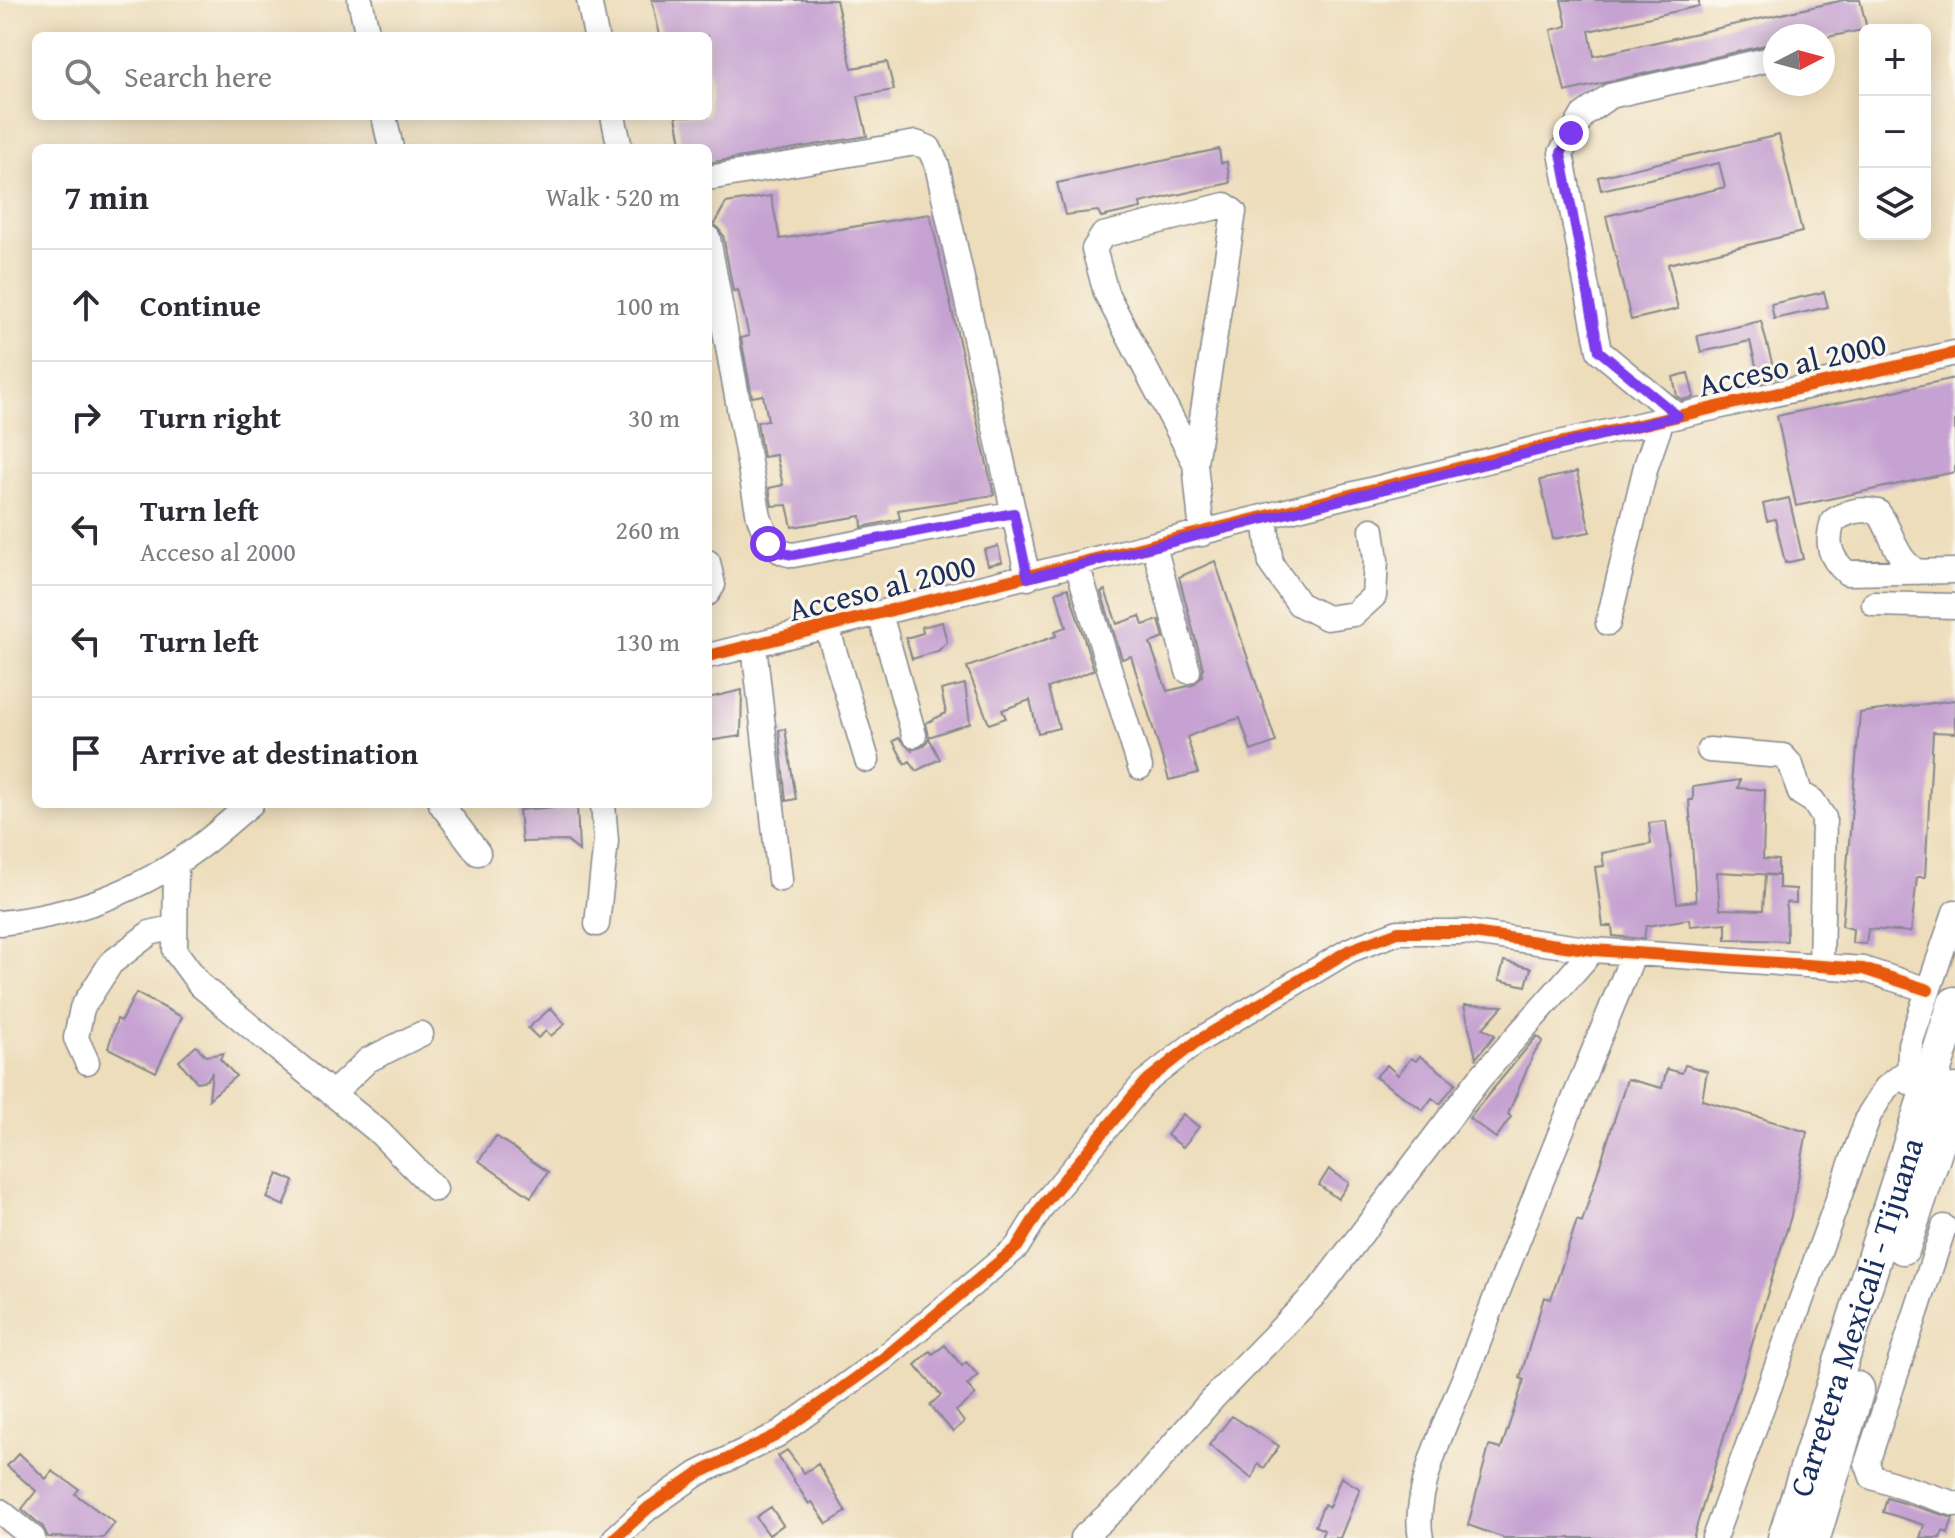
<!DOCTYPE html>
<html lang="en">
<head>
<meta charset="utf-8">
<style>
  body { margin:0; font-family:"Gentium Book Plus",serif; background:#f7f7f7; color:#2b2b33 }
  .controls { position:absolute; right:24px; top:24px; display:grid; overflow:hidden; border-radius:12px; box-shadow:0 4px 20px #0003 }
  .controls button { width:72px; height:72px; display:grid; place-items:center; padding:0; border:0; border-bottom:2px solid #e1e1e2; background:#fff; color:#2b2b33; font:40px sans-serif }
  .compass { position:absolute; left:1763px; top:24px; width:72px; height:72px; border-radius:50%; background:#fff; box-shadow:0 4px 20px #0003; rotate:84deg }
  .stop { position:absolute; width:24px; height:24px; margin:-18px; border:6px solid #7c3aed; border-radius:50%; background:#fff }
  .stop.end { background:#7c3aed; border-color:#fff; box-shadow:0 2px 8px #0008 }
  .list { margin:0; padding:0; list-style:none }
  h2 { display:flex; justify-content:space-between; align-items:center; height:104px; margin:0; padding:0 32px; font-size:34px }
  h2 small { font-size:26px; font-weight:400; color:#7c7c81 }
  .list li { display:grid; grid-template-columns:52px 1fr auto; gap:24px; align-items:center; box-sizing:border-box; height:112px; padding:0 32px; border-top:2px solid #e1e1e2 }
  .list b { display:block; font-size:30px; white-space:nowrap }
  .list p { margin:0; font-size:26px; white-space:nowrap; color:#7c7c81 }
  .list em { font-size:26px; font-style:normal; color:#7c7c81 }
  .icon { flex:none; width:44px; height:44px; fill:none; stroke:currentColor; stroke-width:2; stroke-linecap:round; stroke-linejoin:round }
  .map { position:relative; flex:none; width:1955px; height:1538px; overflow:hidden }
  .search { position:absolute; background:#fff; box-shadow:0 4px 20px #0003; left:32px; top:32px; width:680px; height:88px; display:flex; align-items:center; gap:20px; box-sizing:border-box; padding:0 28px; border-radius:12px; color:#7c7c81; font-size:30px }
  .panel { position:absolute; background:#fff; box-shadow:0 4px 20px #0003; left:32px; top:144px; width:680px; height:664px; border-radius:12px }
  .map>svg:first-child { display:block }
  .building { fill:#c6a2d2 }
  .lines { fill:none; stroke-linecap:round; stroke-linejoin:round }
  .minor-casing { stroke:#84868c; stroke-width:27 }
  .highway-casing { stroke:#84868c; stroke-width:37 }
  .minor { stroke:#fff; stroke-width:24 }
  .highway { stroke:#fff; stroke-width:34 }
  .cycleway-casing { stroke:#fbf7ec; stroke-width:17 }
  .cycleway { stroke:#e8590c; stroke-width:12 }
  .route { stroke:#7c3aed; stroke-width:10 }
  .labels { text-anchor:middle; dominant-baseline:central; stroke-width:6; stroke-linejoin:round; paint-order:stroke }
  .street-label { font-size:32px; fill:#1b2f5e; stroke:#fbf7ec }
</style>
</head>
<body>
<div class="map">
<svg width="1955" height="1538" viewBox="0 0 1955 1538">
  <rect width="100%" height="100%" fill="#fbf7ec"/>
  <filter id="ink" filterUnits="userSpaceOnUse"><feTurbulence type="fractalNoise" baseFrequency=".0125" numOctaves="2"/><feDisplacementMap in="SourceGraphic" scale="16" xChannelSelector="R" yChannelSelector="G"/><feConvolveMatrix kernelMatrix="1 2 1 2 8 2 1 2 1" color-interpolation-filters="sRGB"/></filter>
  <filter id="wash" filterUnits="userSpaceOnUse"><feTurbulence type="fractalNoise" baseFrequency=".006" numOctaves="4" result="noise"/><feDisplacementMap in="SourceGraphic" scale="32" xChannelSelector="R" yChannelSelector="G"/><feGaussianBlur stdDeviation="1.8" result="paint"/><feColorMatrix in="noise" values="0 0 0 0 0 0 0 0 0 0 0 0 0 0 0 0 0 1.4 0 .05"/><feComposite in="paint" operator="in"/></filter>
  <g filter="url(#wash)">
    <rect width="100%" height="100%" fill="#edddbb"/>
    <g id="blocks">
      <path class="building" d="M652,0H836L852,68L887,62L894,90L858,96L867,136L708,163V148H682L676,116H708V36H660Z
        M1561,0H1699V6L1589,31L1594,56L1844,0H1860L1867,29L1823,38L1775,36V43L1565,92L1551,30L1567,26Z
        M1779,135L1802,232L1668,264L1678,309L1631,320L1606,216L1725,187L1719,163L1601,190L1598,177Z
        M1219,149L1221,163L1227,162L1230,183L1140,203L1141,208L1101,217L1098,211L1065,215L1057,183Z
        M771,196L780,239L930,214L994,495L898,510L900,519L862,527L861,516L792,527L787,505L772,506L769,488L783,485L776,455L763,457L757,422L768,420L763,395L752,397L741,338L749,336L738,290L733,291L723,235L714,224L726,203Z
        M1824,292L1828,307L1774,319L1771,304Z
        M1761,321L1776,378L1760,382L1750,341L1701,352L1697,336Z
        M1688,373L1694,397L1682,400L1677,396L1673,377Z
        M1955,378V472L1796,506L1777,416Z
        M1577,472L1590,532L1553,539L1540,480Z
        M1789,498L1803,559L1785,563L1775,519L1767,521L1763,504Z
        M998,546L1002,562L988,565L984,550Z
        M1215,561L1276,742L1251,751L1240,718L1213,726L1187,737L1198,773L1169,780L1131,656L1122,659L1101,592L1105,590L1117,624L1140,616L1143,625L1159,620L1164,638L1150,643L1167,691L1193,685L1202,676L1203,668L1179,577Z
        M1068,588L1094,670L1048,688L1059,728L1038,733L1030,700L1002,710L1006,718L989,724L967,667L1056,636L1055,631L1066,627L1056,592Z
        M942,622L947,642L938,651L912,659L906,638L923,633L922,627Z
        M965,684L970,723L929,737L926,723L946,713L941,690Z
        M742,690L741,736L708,741V698Z
        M1955,700V733L1933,732L1925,877H1917L1911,932L1868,929L1866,944L1852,943L1853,929L1842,926L1860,713Z
        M785,729L796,799L786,801L779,730Z
        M899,738L911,750L924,746L929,738L940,759L916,771L910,761L905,764L893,741Z
        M1740,780L1738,788L1765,790L1763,859L1778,860V875L1717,872L1720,909L1763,910L1765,875L1779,876V888L1796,889V903L1786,902L1787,941L1726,939V923L1690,926L1689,919L1646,926L1644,939L1613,936L1612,926H1603L1595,867L1604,866L1602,853L1651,844L1649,823L1666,821L1677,903L1696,901L1689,800H1693V787Z
        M577,805L579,851L567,841L522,842L519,810Z
        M1504,961L1531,968L1526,986L1499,980Z
        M136,993L182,1017L156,1072L108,1048L117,1019L121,1021Z
        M1464,1005L1503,1006L1483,1028L1495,1035L1476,1058Z
        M551,1008L565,1024L551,1036L546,1031L538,1038L528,1028Z
        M1537,1036L1543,1041L1533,1055L1508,1114L1511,1117L1496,1138L1469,1118Z
        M196,1046L206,1056L224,1053L220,1059L236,1076L209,1099L212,1072L207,1080L197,1082L179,1061Z
        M1420,1056L1456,1083L1440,1104L1432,1098L1423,1110L1375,1077L1387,1065L1398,1075L1411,1058L1416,1061Z
        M1685,1065L1707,1071L1702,1100L1807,1132L1791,1216L1693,1538H1504L1468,1525L1489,1446L1501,1449L1524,1380L1520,1378L1544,1297L1551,1299L1577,1220L1582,1222L1627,1079L1662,1088L1667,1069L1682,1073Z
        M1183,1114L1199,1127L1183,1147L1167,1135Z
        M496,1136L548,1172L531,1197L479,1161Z
        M1329,1169L1349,1183L1338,1199L1319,1185Z
        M278,1174L294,1181L284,1206L267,1198Z
        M945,1345L962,1366L966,1362L978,1375L967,1385L976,1395L956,1411L964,1422L953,1432L930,1405L941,1395L915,1365L930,1351L933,1354Z
        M1232,1416L1279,1446L1264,1468L1258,1464L1252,1479L1209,1445Z
        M787,1450L804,1473L818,1464L846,1512L827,1524L812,1502L809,1504L778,1456Z
        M19,1453L46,1479L52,1471L79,1489L75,1494L115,1523L103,1538L48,1537L43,1527L22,1509L36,1491L7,1466Z
        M1341,1477L1360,1489L1340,1538H1321L1324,1530L1315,1526L1324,1504L1329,1507Z
        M1887,1498L1953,1518L1948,1533L1943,1531L1940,1538H1920L1924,1525L1883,1512Z
        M771,1507L783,1525L769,1535L756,1517Z"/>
    </g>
  </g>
  <g filter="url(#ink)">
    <use href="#blocks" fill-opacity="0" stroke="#84868c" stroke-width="2"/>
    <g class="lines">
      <defs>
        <path id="minor" d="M360,0L368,36
          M589,0L596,36
          M384,116L391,148
          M613,116L620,148
          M708,178L916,143L929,148L937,165L1028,578
          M708,238L759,517C767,538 769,551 793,555L1014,513
          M1678,416L1599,351L1561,153L1583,115L1610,96L1775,58
          M1195,463L1106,293L1094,249L1103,235L1225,205L1234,212L1195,463L1202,534
          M1265,519L1271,564L1299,604L1327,618L1354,614L1374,596L1376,560L1372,530
          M1154,546L1188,671
          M708,562L713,585L708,593
          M1077,565L1140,767
          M1918,572C1893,558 1894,533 1878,512C1860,508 1848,511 1833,521C1826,544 1829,557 1847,573L1955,571
          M1874,604L1955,606
          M880,614L914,735
          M1608,623L1646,466L1662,420
          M827,627L867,760
          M754,645L780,879
          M708,656L1546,446L1955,353
          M1709,750L1783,756L1791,765L1800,793L1813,801L1824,818L1821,966
          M441,804L478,853
          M176,863L175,951L200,985L379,1132L435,1189
          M0,923C74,915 139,892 199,847C217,834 233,818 251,804
          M597,924L606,841L603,804
          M87,1062L76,1038L82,1008L111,963L150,933L174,927
          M1909,1082L1910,1044L1955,912
          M332,1094L368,1060L421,1034
          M1944,1227L1867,1463L1872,1477L1955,1504
          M0,1511L33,1538
          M615,1538L648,1508L697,1474L777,1435L885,1357L1017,1247L1043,1205L1144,1083L1196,1042L1350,950L1398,932H1466L1593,950L1863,969L1928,990
          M1082,1538L1127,1498L1215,1396L1318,1291L1479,1079L1593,950
          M1421,1538C1410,1488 1456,1402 1474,1354C1525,1219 1579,1086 1634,953
          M1714,1538L1869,1115L1886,1088L1910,1069"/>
        <g id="highway">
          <path d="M1903,1247L1955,1091"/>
          <path id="s1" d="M1785,1538L1955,1004"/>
          <path d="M1813,1538L1857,1389"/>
        </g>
      </defs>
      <use href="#minor" class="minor-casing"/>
      <use href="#highway" class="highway-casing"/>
      <use href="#minor" class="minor"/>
      <use href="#highway" class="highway"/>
      <defs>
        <path id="cycleway" d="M708,656L1546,446L1955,353
          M615,1538L648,1508L697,1474L777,1435L885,1357L1017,1247L1043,1205L1144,1083L1196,1042L1350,950L1398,932H1466L1593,950L1863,969L1928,990"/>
      </defs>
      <use href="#cycleway" class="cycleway-casing"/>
      <use href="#cycleway" class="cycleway"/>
    </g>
  </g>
  <g class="lines" filter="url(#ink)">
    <path class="route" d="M768,544L778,552L793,555L1014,513L1028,578L1678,416L1599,351L1561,153L1571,133"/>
  </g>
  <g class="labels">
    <g class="street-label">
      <text transform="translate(1792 364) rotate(-13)">Acceso al 2000</text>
      <text transform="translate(882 587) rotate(-14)">Acceso al 2000</text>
      <text stroke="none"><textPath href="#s1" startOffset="232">Carretera Mexicali - Tijuana</textPath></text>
    </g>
  </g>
</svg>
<div class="controls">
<button>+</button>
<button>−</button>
<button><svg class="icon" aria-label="layers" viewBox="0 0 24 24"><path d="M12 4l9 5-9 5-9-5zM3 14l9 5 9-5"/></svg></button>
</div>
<svg class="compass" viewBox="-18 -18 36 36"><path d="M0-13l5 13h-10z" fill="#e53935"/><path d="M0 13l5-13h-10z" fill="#7c7c81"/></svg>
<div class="stop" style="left:768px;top:544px"></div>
<div class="stop end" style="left:1571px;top:133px"></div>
<div class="search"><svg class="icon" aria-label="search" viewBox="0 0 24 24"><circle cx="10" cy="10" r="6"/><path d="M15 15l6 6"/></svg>Search here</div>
<section class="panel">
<h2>7 min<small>Walk · 520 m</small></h2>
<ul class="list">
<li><svg class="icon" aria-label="ahead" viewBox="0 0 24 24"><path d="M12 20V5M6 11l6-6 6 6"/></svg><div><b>Continue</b></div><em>100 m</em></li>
<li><svg class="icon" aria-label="right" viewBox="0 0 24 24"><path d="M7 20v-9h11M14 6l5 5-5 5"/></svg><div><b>Turn right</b></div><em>30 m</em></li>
<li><svg class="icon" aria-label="left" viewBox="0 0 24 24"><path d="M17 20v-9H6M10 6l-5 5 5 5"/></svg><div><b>Turn left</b><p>Acceso al 2000</p></div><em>260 m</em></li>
<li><svg class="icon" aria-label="left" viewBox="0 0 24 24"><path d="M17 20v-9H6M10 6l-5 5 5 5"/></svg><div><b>Turn left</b></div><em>130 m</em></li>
<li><svg class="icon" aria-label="arrive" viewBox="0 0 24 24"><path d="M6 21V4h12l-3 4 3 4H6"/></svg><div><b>Arrive at destination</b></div></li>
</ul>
</section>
</div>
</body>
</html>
